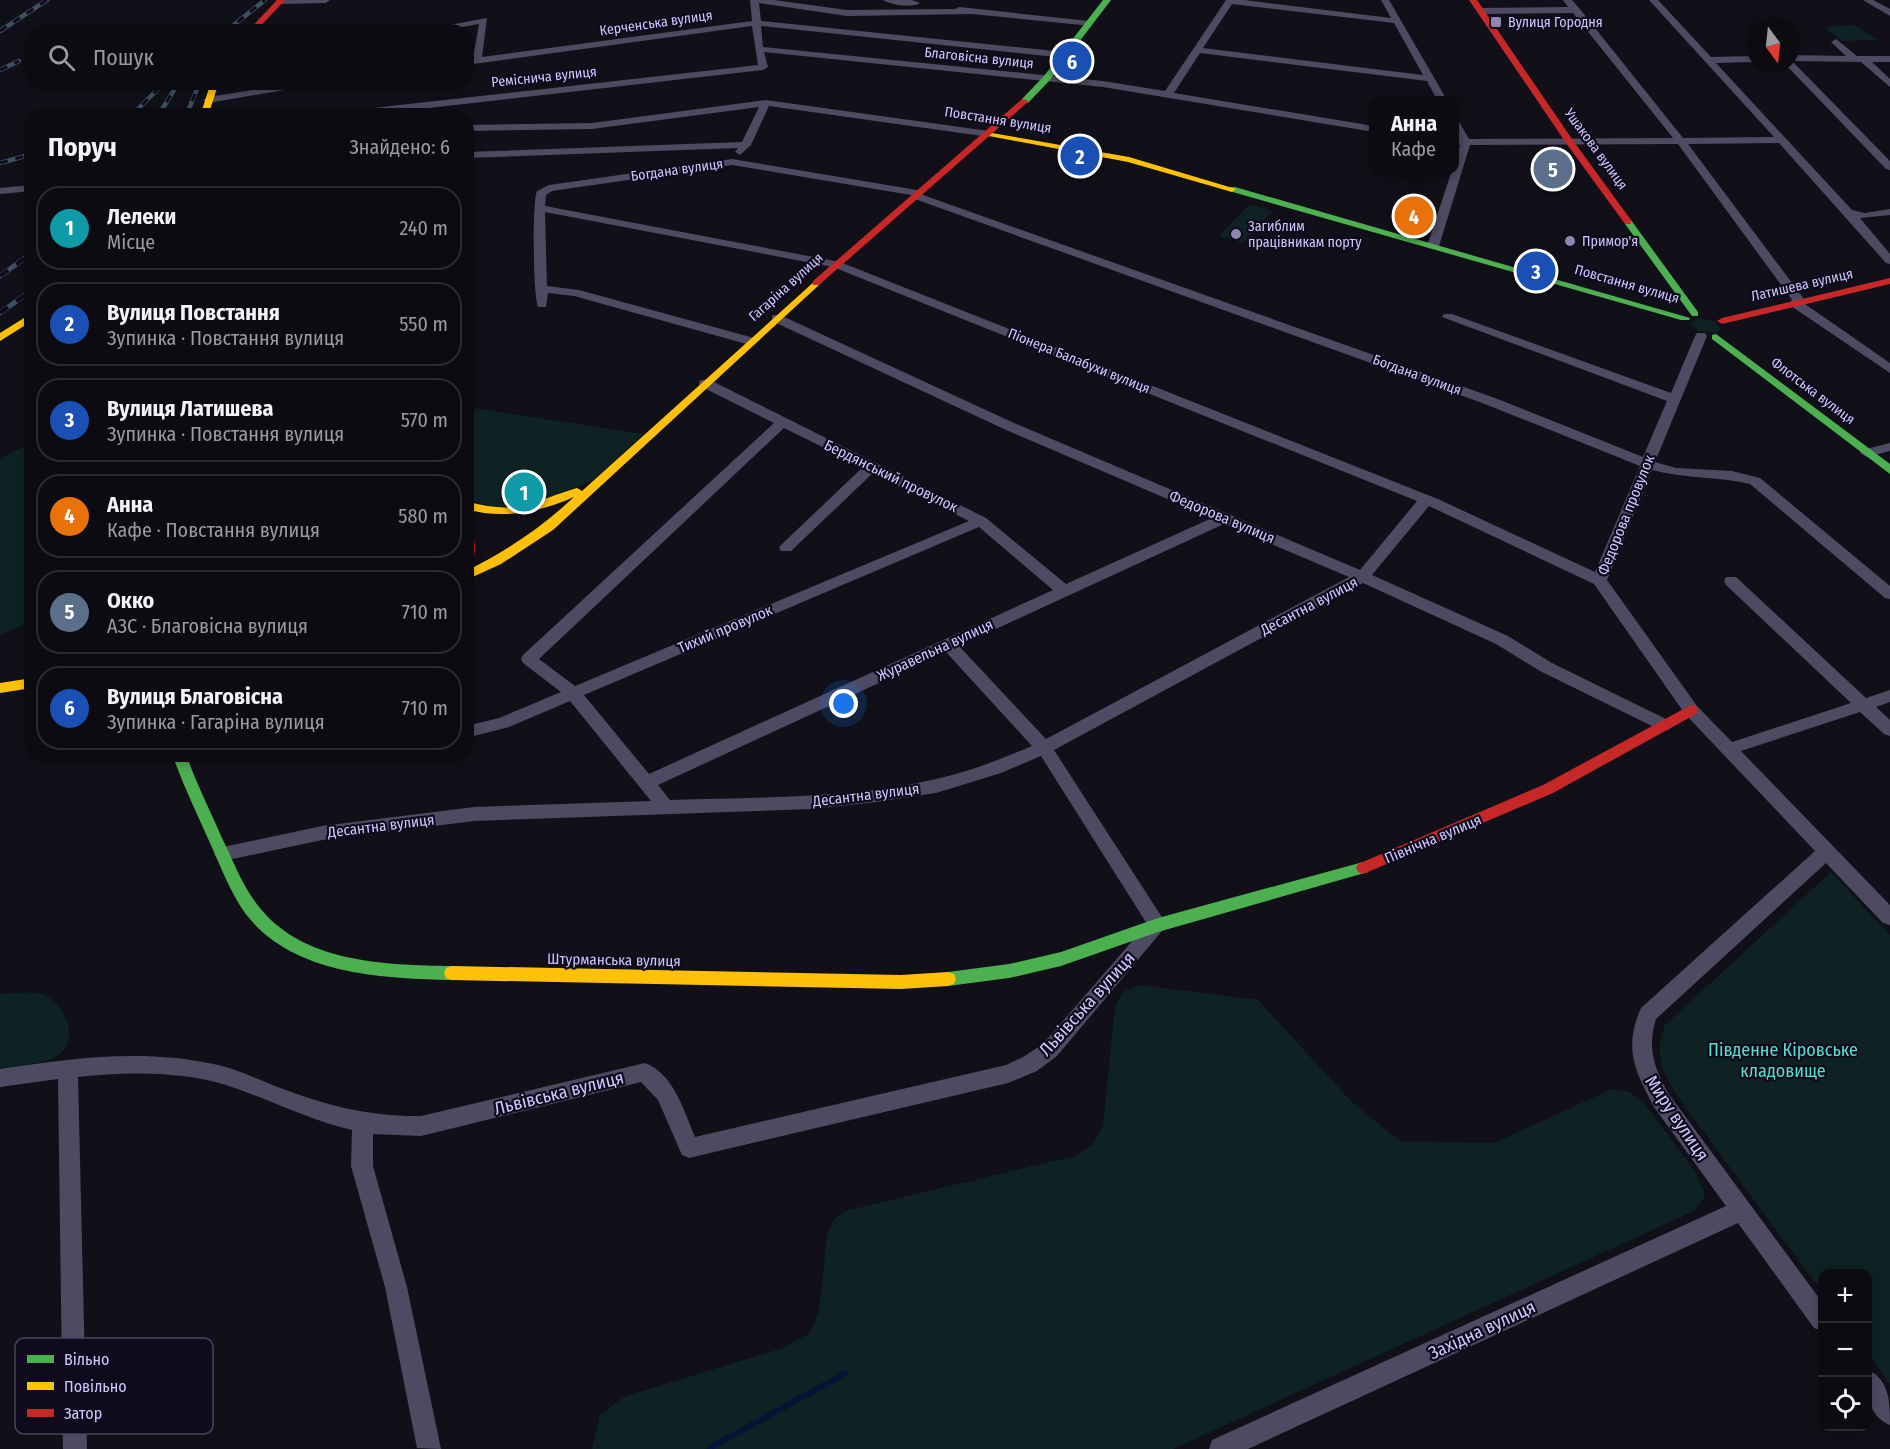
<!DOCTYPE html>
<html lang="uk">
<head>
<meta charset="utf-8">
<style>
  body { margin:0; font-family:"Fira Sans Condensed",sans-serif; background:#16141b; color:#f1f3f6 }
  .controls { position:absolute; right:18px; bottom:18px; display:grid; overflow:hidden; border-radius:12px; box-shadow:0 3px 9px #0003 }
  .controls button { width:54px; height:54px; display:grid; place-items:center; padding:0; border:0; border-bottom:2px solid #2d2b32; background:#0d0b12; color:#f1f3f6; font:30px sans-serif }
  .compass { position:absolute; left:1746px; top:18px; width:54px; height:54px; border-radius:50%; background:#0d0b12; box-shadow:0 3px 9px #0003; rotate:165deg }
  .you { position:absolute; left:844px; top:704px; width:21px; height:21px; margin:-15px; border:4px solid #fff; border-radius:50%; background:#1a73e8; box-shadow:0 0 0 9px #1a73e833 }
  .badge { display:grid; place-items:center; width:39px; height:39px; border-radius:50%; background:#8e86ae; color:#fff; font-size:20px; font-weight:700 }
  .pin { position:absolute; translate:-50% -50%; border:3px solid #fff; box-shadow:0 2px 6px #0006 }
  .popup { position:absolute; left:1369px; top:96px; width:90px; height:78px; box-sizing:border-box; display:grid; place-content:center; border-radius:12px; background:#0d0b12; filter:drop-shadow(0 2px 4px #0005); font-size:20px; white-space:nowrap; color:#9a9b9f }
  .popup b { font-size:22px; color:#f1f3f6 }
  .popup::after { content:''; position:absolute; left:50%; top:100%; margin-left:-12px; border:12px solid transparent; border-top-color:#0d0b12 }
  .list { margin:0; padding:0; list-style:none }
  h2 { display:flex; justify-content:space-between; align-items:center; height:78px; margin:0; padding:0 24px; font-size:26px }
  h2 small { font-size:20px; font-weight:400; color:#9a9b9f }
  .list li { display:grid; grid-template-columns:39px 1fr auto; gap:18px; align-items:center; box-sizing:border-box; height:84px; margin:0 12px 12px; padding:0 12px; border:2px solid #2d2b32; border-radius:24px }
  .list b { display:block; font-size:22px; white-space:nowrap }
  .list p { margin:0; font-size:20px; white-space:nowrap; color:#9a9b9f }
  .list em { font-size:20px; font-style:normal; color:#9a9b9f }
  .icon { flex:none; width:33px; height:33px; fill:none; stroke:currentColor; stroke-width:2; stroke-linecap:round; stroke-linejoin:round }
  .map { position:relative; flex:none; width:1890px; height:1449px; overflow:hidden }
  .search { position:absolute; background:#0d0b12; box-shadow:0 3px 9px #0003; left:24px; top:24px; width:450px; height:66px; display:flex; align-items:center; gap:15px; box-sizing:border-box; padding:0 21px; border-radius:24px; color:#9a9b9f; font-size:22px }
  .panel { position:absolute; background:#0d0b12; box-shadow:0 3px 9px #0003; left:24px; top:108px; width:450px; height:654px; border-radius:24px }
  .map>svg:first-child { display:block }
  .green { fill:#0e2224 }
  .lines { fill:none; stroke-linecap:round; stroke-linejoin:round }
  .stream { stroke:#081436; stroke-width:6 }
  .street { fill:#4d4a61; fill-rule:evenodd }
  .fast { fill:#4caf50; fill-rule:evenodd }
  .slow { fill:#ffc107; fill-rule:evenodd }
  .jam { fill:#c62828; fill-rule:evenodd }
  .rail-far1-casing { stroke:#3f5063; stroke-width:4.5 }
  .rail-casing { stroke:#3f5063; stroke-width:5 }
  .rail-far1 { stroke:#100b1c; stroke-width:3; stroke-dasharray:8; stroke-linecap:butt }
  .rail { stroke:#100b1c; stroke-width:4; stroke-dasharray:10; stroke-linecap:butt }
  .poi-dot { fill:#8e86ae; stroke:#100b1c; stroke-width:2 }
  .labels { text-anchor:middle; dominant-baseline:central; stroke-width:4.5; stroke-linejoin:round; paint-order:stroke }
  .far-poi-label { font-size:14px; fill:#d2c6ff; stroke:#100b1c; text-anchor:start }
  .far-street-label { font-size:14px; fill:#d2c6ff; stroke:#100b1c }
  .street-label { font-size:15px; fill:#d2c6ff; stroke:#100b1c }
  .near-street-label { font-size:18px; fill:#d2c6ff; stroke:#100b1c }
  .near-park-label { font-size:18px; fill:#51e1cb; stroke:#100b1c }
  .key { fill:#100b1c; stroke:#4a4360; stroke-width:1.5 }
  .key-label { font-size:16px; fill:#d2c6ff }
</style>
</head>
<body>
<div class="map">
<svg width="1890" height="1449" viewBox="0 0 1890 1449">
  <rect width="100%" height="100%" fill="#110f18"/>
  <path class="green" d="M1853,25L1879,40L1841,41L1824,27Z
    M1250,204L1273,211L1242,243L1219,236Z
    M1699,318L1715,321L1721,330L1716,333L1699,331L1690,323Z
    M466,407L644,434L596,479L550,499L501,510L467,499Z
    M31,443V621L0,635V458Z
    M1831,872L1890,935V1384L1868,1353V1274H1822V1292L1677,1096C1661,1067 1654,1057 1665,1025Z
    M1140,985L1258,1000L1351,1101L1400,1141L1494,1143L1612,1089L1630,1092L1645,1104L1696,1173L1705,1196L1694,1211L1173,1449H592L600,1415L623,1397L783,1348L810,1333L819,1311L827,1235L834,1219L849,1210L1075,1156L1093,1144L1103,1125L1115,1007L1123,992Z
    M0,994C13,993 30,991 42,994C66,1002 82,1043 55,1057C39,1065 18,1066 0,1068Z"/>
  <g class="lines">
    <path class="stream" d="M708,1449L846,1373"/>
    <path class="street" d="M276,0H330L326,3L280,4Z
      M750,0H774L847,10L955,9L959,7L1089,21L1092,22V26L972,14L847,16L759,3L761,21L1065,52L1070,55L1065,58L761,26L763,47L1103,81L1165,91L1226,0H1244L1391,18L1381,0H1389L1447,100H1437L1427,81L1200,53L1174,93L1374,126V132L1103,87L764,52L768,67L763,70L359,116H323L328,113L758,65L752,26L466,65V59L473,58L479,24L433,32H411L487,18L482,57L752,21ZM1232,4L1394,23L1423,75L1203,48Z
      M883,0H912L920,3C912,8 891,5 883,0Z
      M1563,0H1572L1579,8L1683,138L1774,137L1649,0H1658L1711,57L1755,56V62L1716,63L1852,210L1865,213L1890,209V215L1860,218L1890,254V264L1886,263L1779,143L1688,144L1804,299L1805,304L1890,363V373L1791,306L1789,303L1792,300L1678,144L1470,145L1439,246L1437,248H1429L1427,246L1452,170H1454L1460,145H1454V139H1459L1454,131V119L1458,120L1469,139L1673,138L1573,13L1480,14L1476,11L1480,8L1568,7Z
      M1863,0H1873L1890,9V16Z
      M1836,39L1857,56H1890V62H1872L1890,79V87L1861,62L1792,61L1890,161V170L1886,169L1784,63H1791V55L1846,56L1831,42Z
      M305,82H331L208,103L203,100L208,97Z
      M766,100L989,131L994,134L989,137L769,106L751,145L740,155L735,152L738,148L466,158V152L742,142L759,107L592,129L466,131V125L592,123Z
      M732,159L923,191V195L1495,398L1643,457L1667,401L1442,317L1444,314H1452L1671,393L1695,336L1697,333H1705L1707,336L1655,462L1676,468L1732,471L1760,478L1890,586V599L1885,598L1750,484C1718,476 1684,479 1652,470L1607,580L1697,706L1732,742L1851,703L1726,585L1724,581L1726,577H1736L1866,698L1890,690V702L1876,707L1890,720V736L1884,734L1860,712L1741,751L1890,905V925L1883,923L1826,863L1656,1019C1647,1048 1654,1067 1668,1093L1822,1302V1331L1814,1328L1738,1223L1248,1449H1209L1212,1440L1726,1206L1654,1107C1635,1071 1623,1048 1641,1008L1815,851L1685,714L1594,584L1429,506L1372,575L1508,636L1552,663L1670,721L1672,725L1670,729L1664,731L1658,729L1540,671L1496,644L1363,583L1054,750L1167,925L1057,1056L1037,1071L1008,1083L689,1158L682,1155L658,1100L641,1082L421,1136L373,1134V1166L407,1287L441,1449L417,1448L385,1287L351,1166L352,1130C308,1120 269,1099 226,1085C179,1071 126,1072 78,1077L87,1449H63L58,1079L0,1087V1069C72,1058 145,1048 218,1065C240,1070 261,1081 283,1089C328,1106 372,1117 421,1116L645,1063C674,1074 684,1111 695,1137L1006,1065L1023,1057L1043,1044L1147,924L1041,756L1001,773L936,793L876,802L812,809L474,821L322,840L223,861L217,859L214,854L217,849L223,847L322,826L474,807L651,801L570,701L509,727L466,738V726L499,718L561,692L523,663L521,659L523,655L774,423L700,386L699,383L700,380H710L986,518L1066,584L1212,518L1004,429L772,321V315H780L1014,423L1360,570L1417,501L833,267L545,212L547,286L579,290L754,338L756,341L750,345L574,296L548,293L546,307H538C533,295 532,201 537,191L549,185ZM732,165L911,195L912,198L1485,404L1640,466L1595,572L1438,499L840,262L545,206L546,195L552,191ZM784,428L863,467L781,545L779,548L781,551H791L873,473L969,521L575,686L539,659ZM1224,524L1349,577L1046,739L959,646ZM979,527L1053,590L649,774L584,695ZM946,652L1032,746C1001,759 969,772 936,779C850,799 758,797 670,800L658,785Z
      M32,185V191L0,194V188Z
      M1890,443V451L1867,457L1860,453L1862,450Z
      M1868,1370C1890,1380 1890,1403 1890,1425C1867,1416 1866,1391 1868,1370Z"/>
    <path class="fast" d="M1103,0H1111L1050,80L1028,103H1022V99L1044,76Z
      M1229,187H1235L1690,318L1689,320H1681L1229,191Z
      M1625,220H1631L1698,312V316H1692L1625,224Z
      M1716,334L1890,464V474L1712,339V335Z
      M172,754H186C196,783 210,810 222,838C233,860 241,883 256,903C300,963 384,965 452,966L458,968L460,973L458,978L452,980C381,978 292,975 245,913C230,892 221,867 210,843C197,814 183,785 172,754Z
      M1363,862L1368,864L1370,868L1368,872L1158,932L1061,966L1009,978L948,986L942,984L940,979L942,974L948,972L1009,964L1061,952L1158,918Z"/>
    <path class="slow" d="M211,82H219L208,116H200Z
      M986,132L1129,157L1236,189L1232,192L1128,162L989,136L985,134Z
      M816,280L821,283L819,285L553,530L501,564L466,580V571C507,551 542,527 574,497C539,512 504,520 466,509V501C518,516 530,502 577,488L582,491Z
      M32,313V321L0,341V333Z
      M32,678V688L0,693V683Z
      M452,966L901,975L948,972L954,974L956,979L954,984L948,986L901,989L452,980L446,978L444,973L446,968Z"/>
    <path class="jam" d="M277,0H285L255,32H247Z
      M1469,0H1477L1572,139L1631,220V224H1625L1566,143Z
      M1022,99L1029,101L819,285H813V281Z
      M1890,278V284L1722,324L1717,321L1722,318Z
      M466,527L472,531C475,543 479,558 466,565Z
      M1691,705L1696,706L1698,710L1696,714L1553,793L1368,872L1363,874L1358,872L1356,868L1358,864L1543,785Z"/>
    <defs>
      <path id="rail-far1" d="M0,31L47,0
        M225,32L265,0
        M0,70L19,61
        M131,116L165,82
        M158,116L179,82
        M186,116L200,82
        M0,163L32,154"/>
      <path id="rail" d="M0,276L32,253
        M0,313L32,290"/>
    </defs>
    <use href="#rail-far1" class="rail-far1-casing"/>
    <use href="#rail" class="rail-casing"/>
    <use href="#rail-far1" class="rail-far1"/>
    <use href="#rail" class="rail"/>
  </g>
  <g class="poi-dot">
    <rect x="1490" y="16" width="12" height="12" rx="3"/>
    <circle cx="1236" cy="234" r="6"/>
    <circle cx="1570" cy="241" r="6"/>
  </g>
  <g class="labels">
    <g class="far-poi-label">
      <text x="1508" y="22">Вулиця Городня</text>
      <text x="1248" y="226">Загиблим<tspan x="1248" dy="16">працівникам порту</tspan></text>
      <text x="1582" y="241">Примор'я</text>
    </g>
    <g class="far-street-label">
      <text transform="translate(656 23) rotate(-8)">Керченська вулиця</text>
      <text transform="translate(979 58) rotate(6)">Благовісна вулиця</text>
      <text transform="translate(544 77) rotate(-6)">Реміснича вулиця</text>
      <text transform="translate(998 120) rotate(9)">Повстання вулиця</text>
      <text transform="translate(1596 149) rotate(54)">Ушакова вулиця</text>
      <text transform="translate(677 170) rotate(-8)">Богдана вулиця</text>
      <text transform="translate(1627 284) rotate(16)">Повстання вулиця</text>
      <text transform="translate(1802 285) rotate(-13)">Латишева вулиця</text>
      <text transform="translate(786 287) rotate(-42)">Гагаріна вулиця</text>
      <text transform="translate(1079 361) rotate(22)">Піонера Балабухи вулиця</text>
      <text transform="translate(1417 375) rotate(20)">Богдана вулиця</text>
      <text transform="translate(1813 391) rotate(37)">Флотська вулиця</text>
    </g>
    <g class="street-label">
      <text transform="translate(891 476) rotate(26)">Бердянський провулок</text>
      <text transform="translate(1626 515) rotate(-68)">Федорова провулок</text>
      <text transform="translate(1222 517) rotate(23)">Федорова вулиця</text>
      <text transform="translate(1309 606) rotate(-28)">Десантна вулиця</text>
      <text transform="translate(725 629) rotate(-23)">Тихий провулок</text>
      <text transform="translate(935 650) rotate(-25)">Журавельна вулиця</text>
      <text transform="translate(866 795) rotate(-7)">Десантна вулиця</text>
      <text transform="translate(381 826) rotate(-7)">Десантна вулиця</text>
      <text transform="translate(1433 839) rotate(-23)">Північна вулиця</text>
      <text transform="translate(614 960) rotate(1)">Штурманська вулиця</text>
    </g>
    <g class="near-street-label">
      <text transform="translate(1087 1004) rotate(-48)">Львівська вулиця</text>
      <text transform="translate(559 1093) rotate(-14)">Львівська вулиця</text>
      <text transform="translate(1677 1118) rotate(56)">Миру вулиця</text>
      <text transform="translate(1482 1330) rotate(-25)">Західна вулиця</text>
    </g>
    <g class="near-park-label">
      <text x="1783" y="1050">Південне Кіровське<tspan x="1783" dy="21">кладовище</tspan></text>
    </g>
  </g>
  <rect x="15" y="1338" width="198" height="96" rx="9" class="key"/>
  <rect x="27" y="1355" width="27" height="8" fill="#4caf50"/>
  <rect x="27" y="1382" width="27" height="8" fill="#ffc107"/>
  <rect x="27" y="1409" width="27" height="8" fill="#c62828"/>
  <g class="key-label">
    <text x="64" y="1365">Вільно</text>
    <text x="64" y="1392">Повільно</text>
    <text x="64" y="1419">Затор</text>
  </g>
</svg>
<div class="controls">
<button>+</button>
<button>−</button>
<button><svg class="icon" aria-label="locate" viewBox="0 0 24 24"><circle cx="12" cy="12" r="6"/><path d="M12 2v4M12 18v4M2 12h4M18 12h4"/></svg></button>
</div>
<svg class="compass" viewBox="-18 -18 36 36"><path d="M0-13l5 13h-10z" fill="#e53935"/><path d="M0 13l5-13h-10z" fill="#9a9b9f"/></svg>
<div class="you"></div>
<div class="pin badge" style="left:524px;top:492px;background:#0f9aa8">1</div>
<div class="pin badge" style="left:1080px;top:156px;background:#1a4fb4">2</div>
<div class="pin badge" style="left:1536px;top:271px;background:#1a4fb4">3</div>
<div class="pin badge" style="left:1414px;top:216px;background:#e8710a">4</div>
<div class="popup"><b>Анна</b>Кафе</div>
<div class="pin badge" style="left:1553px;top:169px;background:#5c6f8a">5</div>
<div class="pin badge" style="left:1072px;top:61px;background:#1a4fb4">6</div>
<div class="search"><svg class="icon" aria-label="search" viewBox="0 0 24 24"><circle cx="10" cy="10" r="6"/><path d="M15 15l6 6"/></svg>Пошук</div>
<section class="panel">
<h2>Поруч<small>Знайдено: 6</small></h2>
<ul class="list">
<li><span class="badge" style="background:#0f9aa8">1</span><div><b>Лелеки</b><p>Місце</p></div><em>240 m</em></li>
<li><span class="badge" style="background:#1a4fb4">2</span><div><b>Вулиця Повстання</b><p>Зупинка · Повстання вулиця</p></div><em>550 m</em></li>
<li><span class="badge" style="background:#1a4fb4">3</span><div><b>Вулиця Латишева</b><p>Зупинка · Повстання вулиця</p></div><em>570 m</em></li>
<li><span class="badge" style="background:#e8710a">4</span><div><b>Анна</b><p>Кафе · Повстання вулиця</p></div><em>580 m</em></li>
<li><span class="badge" style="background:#5c6f8a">5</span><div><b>Окко</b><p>АЗС · Благовісна вулиця</p></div><em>710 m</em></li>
<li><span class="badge" style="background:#1a4fb4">6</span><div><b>Вулиця Благовісна</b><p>Зупинка · Гагаріна вулиця</p></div><em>710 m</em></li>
</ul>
</section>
</div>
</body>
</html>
